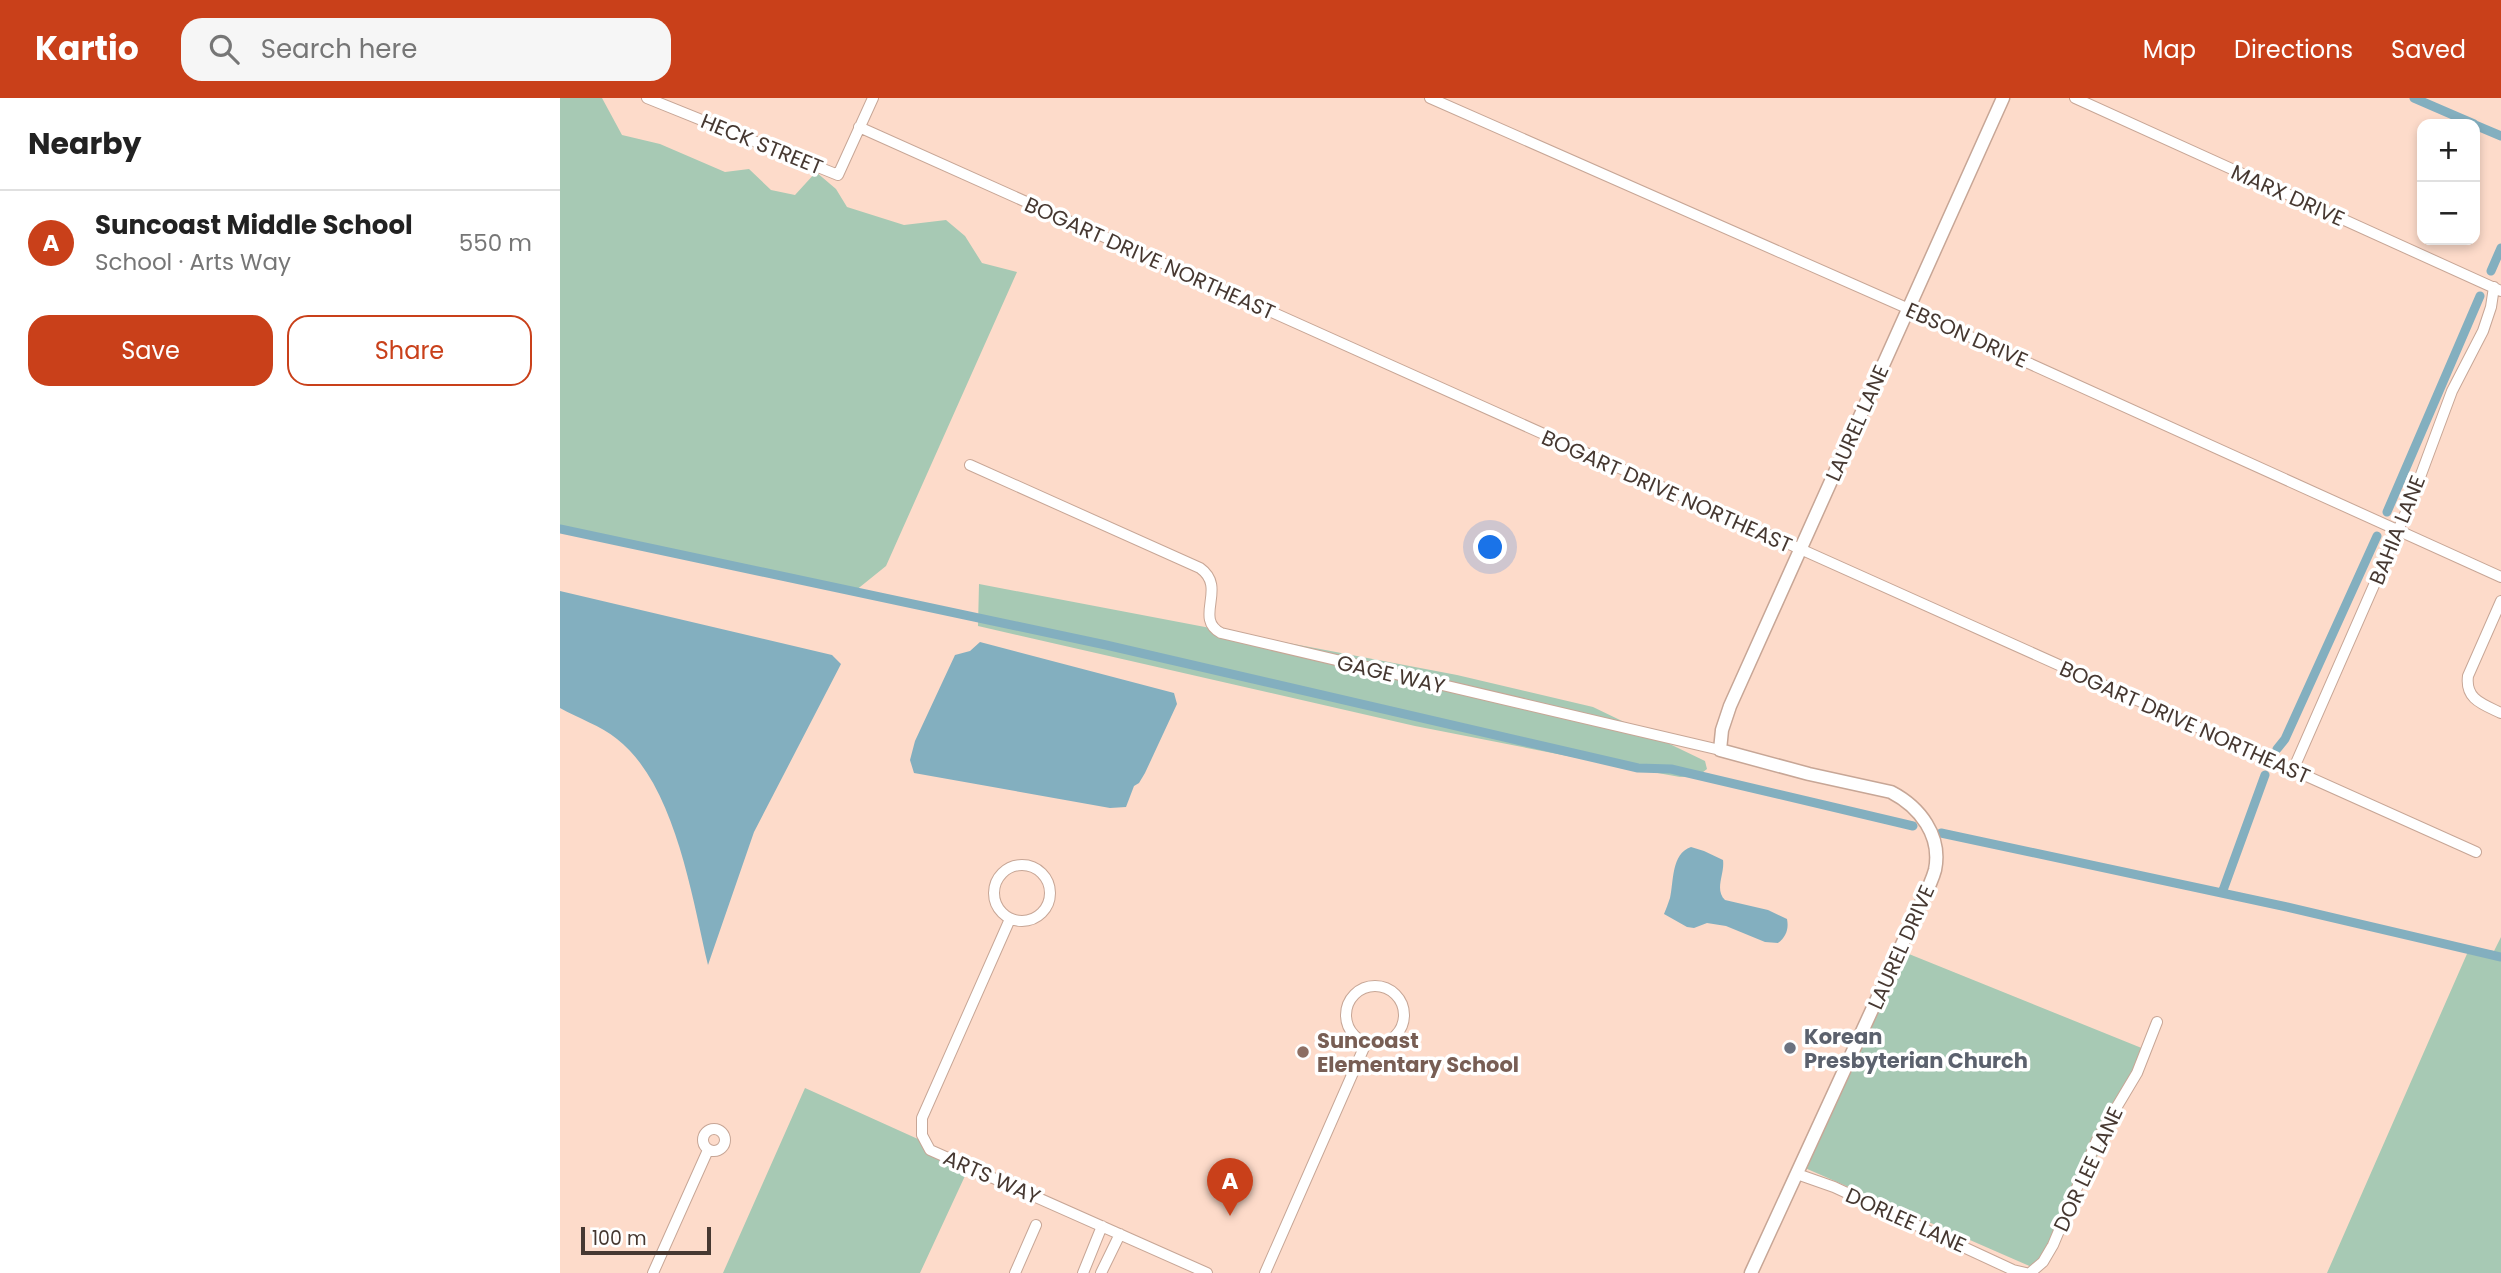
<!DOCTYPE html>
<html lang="en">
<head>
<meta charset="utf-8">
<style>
  body { margin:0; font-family:Poppins,sans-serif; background:#f6f6f6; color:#222 }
  .controls { position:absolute; right:21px; top:21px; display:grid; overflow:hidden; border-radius:14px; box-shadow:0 4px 10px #0003 }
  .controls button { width:63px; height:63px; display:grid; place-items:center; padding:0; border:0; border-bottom:2px solid #e0e0e0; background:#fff; color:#222; font:35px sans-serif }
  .scale { position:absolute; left:21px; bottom:18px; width:130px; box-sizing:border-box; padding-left:7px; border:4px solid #463831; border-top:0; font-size:19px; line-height:24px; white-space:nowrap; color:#463831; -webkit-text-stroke:5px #fff; paint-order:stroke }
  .you { position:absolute; left:931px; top:450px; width:24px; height:24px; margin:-18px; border:5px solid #fff; border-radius:50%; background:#1a73e8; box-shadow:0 0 0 10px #1a73e833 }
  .badge { display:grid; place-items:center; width:46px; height:46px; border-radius:50%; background:#c9401a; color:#fff; font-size:23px; font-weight:700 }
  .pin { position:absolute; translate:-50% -58px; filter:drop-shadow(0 2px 4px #0008) }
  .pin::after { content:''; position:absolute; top:37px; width:24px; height:21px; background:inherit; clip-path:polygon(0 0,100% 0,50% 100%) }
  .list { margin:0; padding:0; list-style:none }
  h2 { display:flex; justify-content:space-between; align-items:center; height:91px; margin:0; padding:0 28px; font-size:30px }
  h2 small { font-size:23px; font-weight:400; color:#767676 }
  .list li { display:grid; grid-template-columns:46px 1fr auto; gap:21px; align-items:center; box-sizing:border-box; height:105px; padding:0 28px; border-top:2px solid #e0e0e0 }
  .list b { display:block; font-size:26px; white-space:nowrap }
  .list p { margin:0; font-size:23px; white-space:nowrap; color:#767676 }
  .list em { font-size:23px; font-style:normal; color:#767676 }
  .actions { display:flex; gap:14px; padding:21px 28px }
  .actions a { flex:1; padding:16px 0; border:2px solid #c9401a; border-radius:21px; text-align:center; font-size:24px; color:#c9401a }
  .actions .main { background:#c9401a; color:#fff }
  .icon { flex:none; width:38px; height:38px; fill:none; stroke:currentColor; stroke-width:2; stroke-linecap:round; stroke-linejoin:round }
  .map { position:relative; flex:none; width:1941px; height:1175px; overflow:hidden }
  header { display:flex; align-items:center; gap:42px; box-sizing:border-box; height:98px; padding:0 35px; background:#c9401a; color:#fff }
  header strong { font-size:33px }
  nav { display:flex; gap:38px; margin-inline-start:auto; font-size:24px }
  .search { width:490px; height:63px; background:#f6f6f6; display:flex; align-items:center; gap:18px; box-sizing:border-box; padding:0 24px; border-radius:21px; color:#767676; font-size:26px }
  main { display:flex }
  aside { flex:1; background:#fff }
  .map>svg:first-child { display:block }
  .green { fill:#a7c9b4 }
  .water { fill:#83afbf }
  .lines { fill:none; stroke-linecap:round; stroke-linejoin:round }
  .canal { stroke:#83afbf; stroke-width:9 }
  .minor-casing { stroke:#c7a696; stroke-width:12 }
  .tertiary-casing { stroke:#c7a696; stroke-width:15 }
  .minor { stroke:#fff; stroke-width:10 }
  .tertiary { stroke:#fff; stroke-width:12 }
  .worship-dot { fill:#6b7280; stroke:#fff; stroke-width:2.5 }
  .education-dot { fill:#8d6e63; stroke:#fff; stroke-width:2.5 }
  .labels { text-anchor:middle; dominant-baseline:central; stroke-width:7; stroke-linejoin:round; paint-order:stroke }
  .street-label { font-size:21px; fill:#463831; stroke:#fff }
  .worship-label { font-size:21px; font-weight:bold; fill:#5b616d; stroke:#fff; text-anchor:start }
  .education-label { font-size:21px; font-weight:bold; fill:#785e54; stroke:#fff; text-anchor:start }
</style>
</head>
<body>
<header>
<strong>Kartio</strong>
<div class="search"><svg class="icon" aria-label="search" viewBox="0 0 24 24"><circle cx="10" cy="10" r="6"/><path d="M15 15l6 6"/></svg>Search here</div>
<nav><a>Map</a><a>Directions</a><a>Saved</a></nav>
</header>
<main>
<aside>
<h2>Nearby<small></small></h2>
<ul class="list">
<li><span class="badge">A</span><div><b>Suncoast Middle School</b><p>School · Arts Way</p></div><em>550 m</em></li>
</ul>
<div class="actions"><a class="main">Save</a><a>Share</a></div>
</aside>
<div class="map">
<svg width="1941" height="1175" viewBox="0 0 1941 1175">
  <rect width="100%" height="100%" fill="#fddbca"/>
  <path class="green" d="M0,0H42L62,37L100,46L165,74L189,71L211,92L235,97L256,74L276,91L287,109L344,127L386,122L405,138L422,165L457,174L326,468L295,493L0,429Z
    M419,486L897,577L1033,609L1145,663L1147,671L1138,678L1120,679L1064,669L855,628L418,528Z
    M1941,839V1175H1767L1910,849L1934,853Z
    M1344,854L1589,953L1481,1173L1245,1070Z
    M245,990L411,1065L360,1175H163Z"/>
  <path class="water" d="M0,493L272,557L281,566L194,734L148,867C132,799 115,686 57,641C41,628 18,620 0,610Z
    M420,544L614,595L617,606L585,675L579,685L574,688L566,709L550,710L354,675L350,662L355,643L395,557L410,553Z
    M1131,749L1144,753L1163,762C1165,776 1154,791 1165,802L1208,812L1227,821C1229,831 1226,839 1218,845L1205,844L1166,828L1147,825L1134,830L1127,829L1104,816C1106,811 1108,806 1110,800C1114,783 1111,756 1131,749Z"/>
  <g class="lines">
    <path class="canal" d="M1854,0L1914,26
      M1915,27L1941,38
      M1931,173L1941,150
      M1827,414L1920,198
      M0,431L546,547L1078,670L1111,671L1353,728
      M1717,651L1725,641L1817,438
      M1381,735L1727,809L1941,859
      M1662,795L1705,677"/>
    <defs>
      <path id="minor" d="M87,0L278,77L313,0
        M870,0L1349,211L1941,479
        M1515,0L1941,193
        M299,29L1916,754
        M410,367L640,470C668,490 633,520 661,535L1160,652
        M1941,503L1908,578C1905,601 1922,606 1941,615
        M1733,672L1853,398L1892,293L1923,233L1931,209L1934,189
        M434 795a28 28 0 1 1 56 0a28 28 0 1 1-56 0Z
        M450,821L362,1020V1037L370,1052L647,1175
        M786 917a29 29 0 1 1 58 0a29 29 0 1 1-58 0Z
        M143 1042a11 11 0 1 1 22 0a11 11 0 1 1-22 0Z
        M1237,1076L1274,1089L1453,1172L1466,1175
        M93,1175L148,1052
        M455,1175L476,1127
        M523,1175L542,1128
        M541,1175L560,1136
        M705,1175L806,945
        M1470,1175L1483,1164L1493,1147L1537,1042L1577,975L1597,924"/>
      <path id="tertiary" d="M1191,1175L1362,803C1367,793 1372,783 1375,772C1382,738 1360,709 1331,694L1249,676L1160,652L1162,632L1170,608L1443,0"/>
    </defs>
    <use href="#minor" class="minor-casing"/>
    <use href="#tertiary" class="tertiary-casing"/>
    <use href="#minor" class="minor"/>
    <use href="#tertiary" class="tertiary"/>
  </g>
  <circle class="worship-dot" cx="1230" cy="950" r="7"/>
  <circle class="education-dot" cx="743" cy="954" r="7"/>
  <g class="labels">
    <g class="street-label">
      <text transform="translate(202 46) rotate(22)">HECK STREET</text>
      <text transform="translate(1728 97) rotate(24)">MARX DRIVE</text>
      <text transform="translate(590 160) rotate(24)">BOGART DRIVE NORTHEAST</text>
      <text transform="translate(1407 237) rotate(24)">EBSON DRIVE</text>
      <text transform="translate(1297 325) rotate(-66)">LAUREL LANE</text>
      <text transform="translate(1107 393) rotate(24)">BOGART DRIVE NORTHEAST</text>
      <text transform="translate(1837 432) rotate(-68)">BAHIA LANE</text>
      <text transform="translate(831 576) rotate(13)">GAGE WAY</text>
      <text transform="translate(1625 624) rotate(24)">BOGART DRIVE NORTHEAST</text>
      <text transform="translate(1341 849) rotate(-66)">LAUREL DRIVE</text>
      <text transform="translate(1528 1071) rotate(-65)">DOR LEE LANE</text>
      <text transform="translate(432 1079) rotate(24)">ARTS WAY</text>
      <text transform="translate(1346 1122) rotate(24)">DORLEE LANE</text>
    </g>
    <g class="worship-label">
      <text x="1244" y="938">Korean<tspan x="1244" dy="24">Presbyterian Church</tspan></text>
    </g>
    <g class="education-label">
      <text x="757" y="942">Suncoast<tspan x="757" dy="24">Elementary School</tspan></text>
    </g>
  </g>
</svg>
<div class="controls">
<button>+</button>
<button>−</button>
</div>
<div class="scale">100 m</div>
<div class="you"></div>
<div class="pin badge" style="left:670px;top:1118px">A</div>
</div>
</main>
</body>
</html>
